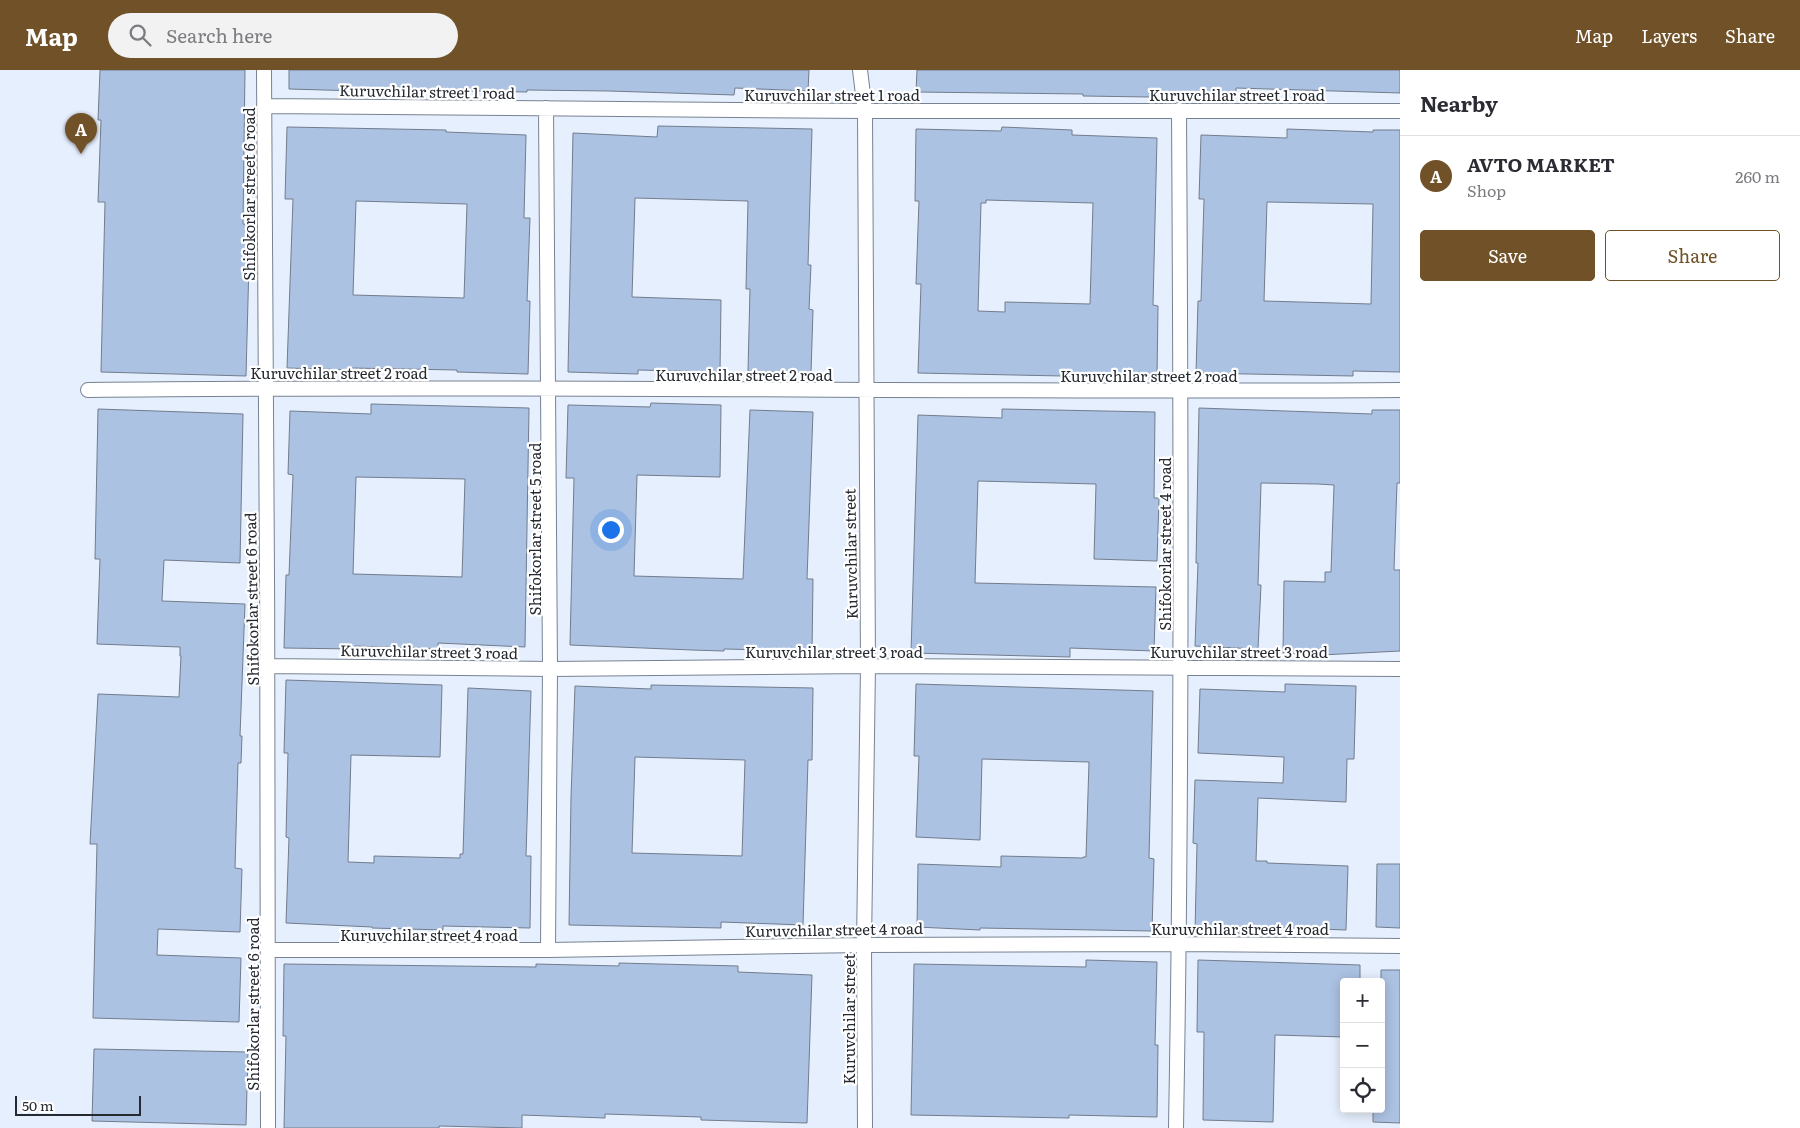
<!DOCTYPE html>
<html lang="en">
<head>
<meta charset="utf-8">
<style>
  body { margin:0; font-family:Literata,serif; background:#f2f2f3; color:#2b2b33 }
  .controls { position:absolute; right:15px; bottom:15px; display:grid; overflow:hidden; border-radius:5px; box-shadow:0 2px 12px #0003 }
  .controls button { width:45px; height:45px; display:grid; place-items:center; padding:0; border:0; border-bottom:1px solid #e1e1e2; background:#fff; color:#2b2b33; font:25px sans-serif }
  .scale { position:absolute; left:15px; bottom:12px; width:126px; box-sizing:border-box; padding-left:5px; border:2px solid #252930; border-top:0; font-size:14px; line-height:18px; white-space:nowrap; color:#252930; -webkit-text-stroke:4px #fff; paint-order:stroke }
  .you { position:absolute; left:610px; top:459px; width:18px; height:18px; margin:-12px; border:4px solid #fff; border-radius:50%; background:#1a73e8; box-shadow:0 0 0 8px #1a73e833 }
  .badge { display:grid; place-items:center; width:32px; height:32px; border-radius:50%; background:#715127; color:#fff; font-size:16px; font-weight:700 }
  .pin { position:absolute; translate:-50% -41px; filter:drop-shadow(0 1px 2px #0008) }
  .pin::after { content:''; position:absolute; top:26px; width:18px; height:15px; background:inherit; clip-path:polygon(0 0,100% 0,50% 100%) }
  .list { margin:0; padding:0; list-style:none }
  h2 { display:flex; justify-content:space-between; align-items:center; height:65px; margin:0; padding:0 20px; font-size:21px }
  h2 small { font-size:16px; font-weight:400; color:#7c7c81 }
  .list li { display:grid; grid-template-columns:32px 1fr auto; gap:15px; align-items:center; box-sizing:border-box; height:80px; padding:0 20px; border-top:1px solid #e1e1e2 }
  .list b { display:block; font-size:19px; white-space:nowrap }
  .list p { margin:0; font-size:16px; white-space:nowrap; color:#7c7c81 }
  .list em { font-size:16px; font-style:normal; color:#7c7c81 }
  .actions { display:flex; gap:10px; padding:15px 20px }
  .actions a { flex:1; padding:11px 0; border:1px solid #715127; border-radius:5px; text-align:center; font-size:18px; color:#715127 }
  .actions .main { background:#715127; color:#fff }
  .icon { flex:none; width:28px; height:28px; fill:none; stroke:currentColor; stroke-width:2; stroke-linecap:round; stroke-linejoin:round }
  .map { position:relative; flex:none; width:1400px; height:1058px; overflow:hidden }
  header { display:flex; align-items:center; gap:30px; box-sizing:border-box; height:70px; padding:0 25px; background:#715127; color:#fff }
  header strong { font-size:24px }
  nav { display:flex; gap:28px; margin-inline-start:auto; font-size:18px }
  .search { width:350px; height:45px; background:#f2f2f3; display:flex; align-items:center; gap:12px; box-sizing:border-box; padding:0 18px; border-radius:28px; color:#7c7c81; font-size:19px }
  main { display:flex }
  aside { flex:1; background:#fff }
  .map>svg:first-child { display:block }
  .building { fill:#acc2e2; stroke:#717c8d; fill-rule:evenodd }
  .lines { fill:none; stroke-linecap:round; stroke-linejoin:round }
  .minor-casing { stroke:#778292; stroke-width:16 }
  .minor { stroke:#fff; stroke-width:14 }
  .labels { text-anchor:middle; dominant-baseline:central; stroke-width:4.5; stroke-linejoin:round; paint-order:stroke }
  .street-label { font-size:15px; fill:#252930; stroke:#fff }
</style>
</head>
<body>
<header>
<strong>Map</strong>
<div class="search"><svg class="icon" aria-label="search" viewBox="0 0 24 24"><circle cx="10" cy="10" r="6"/><path d="M15 15l6 6"/></svg>Search here</div>
<nav><a>Map</a><a>Layers</a><a>Share</a></nav>
</header>
<main>
<div class="map">
<svg width="1400" height="1058" viewBox="0 0 1400 1058">
  <rect width="100%" height="100%" fill="#e6effe"/>
  <path class="building" d="M100,0H245L243,154L250,155L246,306L101,302L105,132H98L101,50H98Z
    M289,0H809L808,21L735,18L734,25L609,21L527,20V22L359,19V21L289,19Z
    M917,0H1400V23L1236,18V25L1150,23V27L1083,26V24L916,22Z
    M658,56L812,59L808,195H811L809,239L813,240L811,303L748,301L750,219H746L748,131L635,128L632,227L721,230L720,302L638,300V304L568,302L573,63L657,67Z
    M287,57L446,60V62L526,65L524,148H530L527,231H530L528,304L457,302V300L351,298V300L287,298L293,129H285ZM356,131L467,134L464,228L353,225Z
    M1002,57L1072,60V65L1157,68L1153,235L1158,236L1157,308L918,303L921,214H916L919,131H915L916,59L1001,61ZM986,130L1093,133L1090,234L1005,232V242L978,241L981,133H986Z
    M1287,59L1373,62V60H1400V302L1353,301V306L1196,303L1198,231H1201L1204,129H1199L1201,65L1287,68ZM1267,132L1373,134L1371,234L1264,231Z
    M651,333L721,335L720,407L637,405L634,506L743,509L750,340L813,342L807,509H813L812,581L724,579V581L692,580L570,575L574,408H566L568,335L650,337Z
    M371,334L529,338L525,577L438,573V579L355,576V579L284,578L286,505H289L293,405L288,404L290,341L371,344ZM356,407L465,409L462,507L353,504Z
    M1199,338L1372,344V340H1400V413H1397L1394,500H1400V581L1321,585L1283,583L1284,511L1325,512V502H1331L1334,415L1318,414L1261,413L1258,515H1261L1258,579L1195,576L1198,493H1196Z
    M98,339L243,344L240,493L164,490L162,531L245,534L240,666H242L241,693H238L235,798L242,799L240,862L158,859L157,885L241,888L239,952L93,948L97,774H90L98,624L179,627L181,586H180V577L97,574L100,489H95Z
    M1002,339L1155,342L1154,428H1159L1157,491L1094,489L1096,414L978,411L975,513L1156,517L1154,581L1070,578V587L911,583L918,345L1002,348Z
    M286,610L442,615L440,687L351,685L348,792L374,793V786L460,788V784H463L468,618L531,621L526,786H531L530,858L443,856V860L372,858V857L286,853L289,768L286,767L288,683H284Z
    M916,614L1153,621L1149,788L1154,789L1152,861L980,858V860L917,857L918,794L1001,797V786L1083,788V787H1086L1089,692L982,689L980,770L916,767L919,686H914Z
    M1285,614L1356,616L1354,689H1347L1346,732L1258,728L1256,791H1267V793L1348,796L1346,860L1266,857V864L1195,862L1197,774L1193,773L1195,710L1283,713L1284,687L1198,683L1200,619L1285,622Z
    M651,615L813,618L812,690H808L803,855L721,852V858L569,855L571,727L575,616L651,619ZM635,687L745,690L742,786L632,783Z
    M1377,794H1400V858L1376,857Z
    M1086,890L1157,892L1155,975H1158L1157,1047L1069,1045V1048L911,1045L914,894L1086,897Z
    M1198,890L1360,895V912H1344V967L1275,965L1273,1052L1203,1050L1204,962H1197Z
    M619,893L738,896V902L812,905L807,1053L701,1050V1047L605,1044V1048L522,1045V1058L439,1056V1058H284L286,966H283L284,894L536,897V894L619,896Z
    M1381,900H1400V1053L1373,1052V1039H1381Z
    M94,979L248,982L246,1055L92,1051Z"/>
  <g class="lines">
    <defs>
      <path id="minor" d="M264,0C265,353 270,705 268,1058
        M860,0L865,41L868,596L864,875L865,1058
        M264,36L865,41H1400
        M546,38L550,599L548,880
        M88,320C525,315 963,323 1400,320
        M268,596L550,599L868,596L1400,599
        M269,880H548L864,875L1179,874L1400,876
        M1176,1058C1182,719 1181,379 1179,40"/>
    </defs>
    <use href="#minor" class="minor-casing"/>
    <use href="#minor" class="minor"/>
  </g>
  <g class="labels">
    <g class="street-label">
      <text transform="translate(427 21) rotate(1)">Kuruvchilar street 1 road</text>
      <text x="832" y="24">Kuruvchilar street 1 road</text>
      <text x="1237" y="24">Kuruvchilar street 1 road</text>
      <text transform="translate(248 124) rotate(-90)">Shifokorlar street 6 road</text>
      <text x="339" y="302">Kuruvchilar street 2 road</text>
      <text x="744" y="304">Kuruvchilar street 2 road</text>
      <text x="1149" y="305">Kuruvchilar street 2 road</text>
      <text transform="translate(534 459) rotate(-90)">Shifokorlar street 5 road</text>
      <text transform="translate(1164 474) rotate(-90)">Shifokorlar street 4 road</text>
      <text transform="translate(850 484) rotate(-91)">Kuruvchilar street</text>
      <text transform="translate(251 529) rotate(-91)">Shifokorlar street 6 road</text>
      <text transform="translate(429 581) rotate(1)">Kuruvchilar street 3 road</text>
      <text x="834" y="581">Kuruvchilar street 3 road</text>
      <text x="1239" y="581">Kuruvchilar street 3 road</text>
      <text x="1240" y="858">Kuruvchilar street 4 road</text>
      <text transform="translate(834 859) rotate(-1)">Kuruvchilar street 4 road</text>
      <text x="429" y="864">Kuruvchilar street 4 road</text>
      <text transform="translate(252 934) rotate(-90)">Shifokorlar street 6 road</text>
      <text transform="translate(848 949) rotate(-90)">Kuruvchilar street</text>
    </g>
  </g>
</svg>
<div class="controls">
<button>+</button>
<button>−</button>
<button><svg class="icon" aria-label="locate" viewBox="0 0 24 24"><circle cx="12" cy="12" r="6"/><path d="M12 2v4M12 18v4M2 12h4M18 12h4"/></svg></button>
</div>
<div class="scale">50 m</div>
<div class="you"></div>
<div class="pin badge" style="left:81px;top:84px">A</div>
</div>
<aside>
<h2>Nearby<small></small></h2>
<ul class="list">
<li><span class="badge">A</span><div><b>AVTO MARKET</b><p>Shop</p></div><em>260 m</em></li>
</ul>
<div class="actions"><a class="main">Save</a><a>Share</a></div>
</aside>
</main>
</body>
</html>
